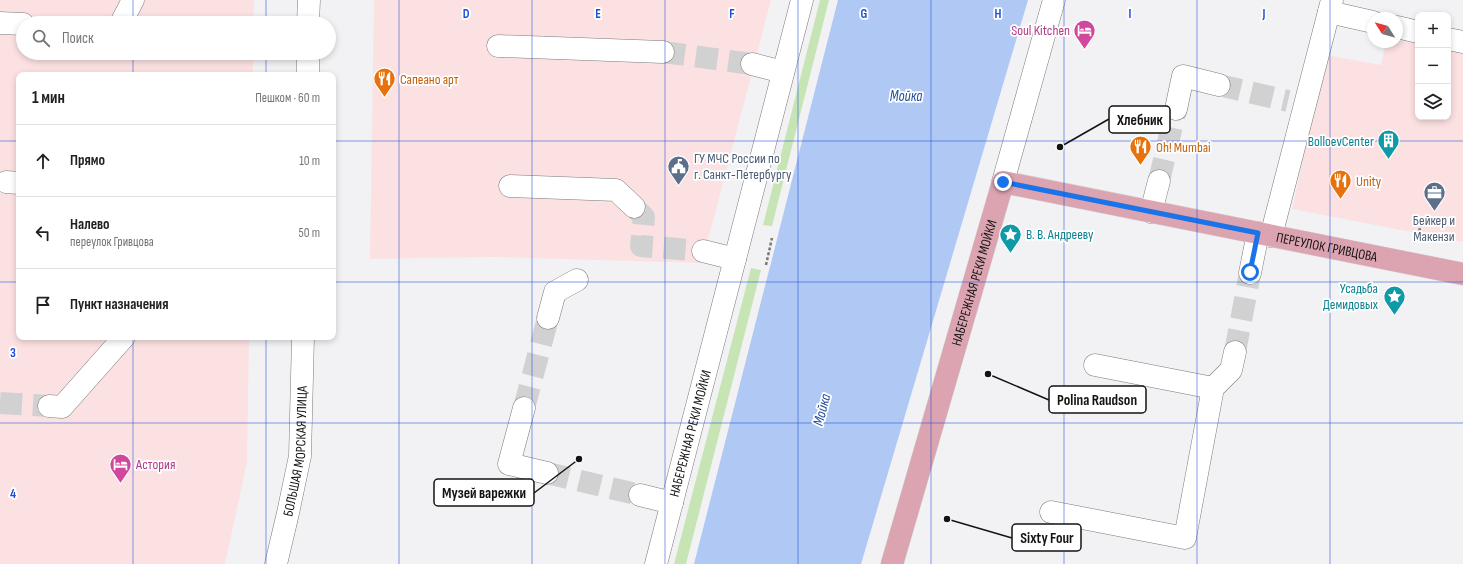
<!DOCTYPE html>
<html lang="ru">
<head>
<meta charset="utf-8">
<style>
  body { margin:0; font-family:"Sofia Sans Condensed",sans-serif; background:#f2f2f2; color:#202124 }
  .controls { position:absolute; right:12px; top:12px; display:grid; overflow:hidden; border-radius:8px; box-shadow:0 2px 6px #0003 }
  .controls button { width:36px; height:36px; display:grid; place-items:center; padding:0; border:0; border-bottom:1px solid #e0e0e0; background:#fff; color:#202124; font:20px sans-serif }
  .compass { position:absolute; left:1367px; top:12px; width:36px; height:36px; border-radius:50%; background:#fff; box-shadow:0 2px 6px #0003; rotate:307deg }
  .stop { position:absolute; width:12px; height:12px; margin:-9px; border:3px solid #1a73e8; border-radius:50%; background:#fff }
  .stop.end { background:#1a73e8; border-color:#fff; box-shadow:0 1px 4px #0008 }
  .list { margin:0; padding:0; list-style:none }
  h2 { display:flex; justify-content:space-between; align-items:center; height:52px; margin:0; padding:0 16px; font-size:17px }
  h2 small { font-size:13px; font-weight:400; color:#757577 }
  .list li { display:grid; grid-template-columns:26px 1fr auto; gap:12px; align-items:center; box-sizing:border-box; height:72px; padding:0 16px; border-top:1px solid #e0e0e0 }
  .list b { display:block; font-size:15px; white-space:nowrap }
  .list p { margin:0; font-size:13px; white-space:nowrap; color:#757577 }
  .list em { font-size:13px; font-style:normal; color:#757577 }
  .icon { flex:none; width:22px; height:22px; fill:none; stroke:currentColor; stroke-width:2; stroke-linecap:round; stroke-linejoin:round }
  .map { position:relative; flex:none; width:1463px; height:564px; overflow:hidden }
  .search { position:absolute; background:#fff; box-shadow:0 2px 6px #0003; left:16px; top:16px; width:320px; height:44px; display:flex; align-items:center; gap:10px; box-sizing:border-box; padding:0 14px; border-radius:22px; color:#757577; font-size:15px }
  .panel { position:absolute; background:#fff; box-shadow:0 2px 6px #0003; left:16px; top:72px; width:320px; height:268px; border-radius:8px }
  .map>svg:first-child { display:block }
  .commercial { fill:#fce1e2 }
  .green { fill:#c7e5b4 }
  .water { fill:#afc8f4 }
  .pier { fill:#f2f2f4 }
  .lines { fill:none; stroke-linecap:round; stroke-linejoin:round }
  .minor-tunnel { stroke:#d1d1d2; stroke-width:22; stroke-dasharray:22 11; stroke-linecap:butt }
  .minor-casing { stroke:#7a7a7c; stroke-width:23 }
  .major-casing { stroke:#d0d0d0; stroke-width:23 }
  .path { stroke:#79797b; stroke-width:2.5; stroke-dasharray:3 2; stroke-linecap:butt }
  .minor { stroke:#fff; stroke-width:22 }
  .major { stroke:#dca4b0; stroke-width:22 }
  .route { stroke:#1a73e8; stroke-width:5 }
  .grid { fill:none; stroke:#1d4ed8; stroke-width:1; stroke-opacity:0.55 }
  .labels { text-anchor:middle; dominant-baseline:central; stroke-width:3.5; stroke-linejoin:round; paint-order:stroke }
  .hotel-label { font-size:14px; fill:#b23c85; stroke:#fff; text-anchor:end }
  .food-label { font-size:14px; fill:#c56008; stroke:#fff; text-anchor:start }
  .culture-label { font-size:14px; fill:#0d838f; stroke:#fff; text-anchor:end }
  .service-label { font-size:14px; fill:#4e5e75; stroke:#fff; text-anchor:start }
  .street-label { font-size:14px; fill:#131314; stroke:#fff }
  .water-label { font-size:15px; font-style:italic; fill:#1e4b9d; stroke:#fff }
  .grid-label { font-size:13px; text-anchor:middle; font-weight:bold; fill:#1d4ed8; stroke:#fff; stroke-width:3.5; stroke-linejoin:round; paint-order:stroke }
  .leader { fill:none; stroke:#131314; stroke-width:1.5 }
  .callout-dot { fill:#131314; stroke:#fff; stroke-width:1.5 }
  .callout { fill:#fff; stroke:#131314; stroke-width:1.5 }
  .callout-label { font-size:15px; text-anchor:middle; font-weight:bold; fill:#131314 }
</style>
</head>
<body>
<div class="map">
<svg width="1463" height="564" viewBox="0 0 1463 564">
  <rect width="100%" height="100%" fill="#f2f2f4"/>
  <path class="commercial" d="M0,0H254L253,23H23V53H253V75H19V337H249L247,462L225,564H0Z
    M374,0H771L702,263L495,257L370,259Z
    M1397,40L1418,44V117H1448V50L1463,53V242L1292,209L1326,55L1381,65L1386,42H1397Z"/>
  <path class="green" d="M820,0H829L772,226L763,225Z
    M751,268L761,270L686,564H674Z"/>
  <path class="water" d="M838,0H1028L861,564H694Z"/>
  <path class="pier" d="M776,233L778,234L770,266L768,265Z"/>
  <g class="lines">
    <path class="minor-tunnel" d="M663,52L752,64
      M1219,85L1288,101
      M1159,181L1176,109
      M634,207L644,217L641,246L703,251
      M1235,352L1250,273
      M0,403L49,406
      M524,408L548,318
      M547,473L640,495"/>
    <defs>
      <g id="minor">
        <path d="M1329,12L1373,22"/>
        <path d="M0,23L23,24"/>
        <path d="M121,23L133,0"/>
        <path d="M308,23L309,0"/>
        <path d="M1397,27L1418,32"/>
        <path d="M1448,39L1463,42"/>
        <path d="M498,46L663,52"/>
        <path d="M752,64L783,72"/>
        <path d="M308,75V53"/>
        <path d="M1176,109L1183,76L1219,85"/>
        <path d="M6,182L19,183"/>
        <path d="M1003,182L1054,0"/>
        <path d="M510,186L616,190L634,207"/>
        <path d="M1151,212L1159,181"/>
        <path d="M1271,236L1332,0"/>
        <path d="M703,251L735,259"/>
        <path d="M1250,273L1258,233"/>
        <path d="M548,318L555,292L577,280"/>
        <path d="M1095,365L1213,388"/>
        <path d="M49,406L62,407L124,337"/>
        <path d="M524,408L509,464L547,473"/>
        <path d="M640,495L672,503"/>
        <path d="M1051,512L1185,538L1213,388L1231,370L1235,352"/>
        <path id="s1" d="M276,564L288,513L300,456L303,337"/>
        <path id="s2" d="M656,564L802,0"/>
      </g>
      <g id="major">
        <path id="s3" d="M892,564L1003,182L1463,274"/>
      </g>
    </defs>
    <use href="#minor" class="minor-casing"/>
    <use href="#major" class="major-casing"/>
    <path class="path" d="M1419,236L1420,226
      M766,265L772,238"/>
    <use href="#minor" class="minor"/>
    <use href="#major" class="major"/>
  </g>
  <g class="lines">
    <path class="route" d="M1003,182L1258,233L1250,272"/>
  </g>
  <path class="grid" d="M133,0V23M266,0V23M399,0V564M532,0V564M665,0V564M798,0V564M931,0V564M1064,0V564M1197,0V564M1330,0V564M133,53V75M266,53V75M0,141H19M333,141H1463M0,282H19M333,282H1463M133,337V564M266,337V564M0,423H1463"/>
  <defs>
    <symbol id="hotel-pin" viewBox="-11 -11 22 30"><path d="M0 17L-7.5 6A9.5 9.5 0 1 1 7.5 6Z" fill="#d1479c" stroke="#fff"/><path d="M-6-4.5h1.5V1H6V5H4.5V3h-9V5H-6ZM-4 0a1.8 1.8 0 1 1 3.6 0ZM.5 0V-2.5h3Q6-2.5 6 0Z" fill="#fff"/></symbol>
    <symbol id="restaurant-pin" viewBox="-11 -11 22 30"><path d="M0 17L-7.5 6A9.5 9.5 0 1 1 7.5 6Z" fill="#e8710a" stroke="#fff"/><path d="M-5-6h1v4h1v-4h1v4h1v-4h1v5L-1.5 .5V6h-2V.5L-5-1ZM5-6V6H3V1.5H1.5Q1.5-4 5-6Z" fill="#fff"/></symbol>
    <symbol id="building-pin" viewBox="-11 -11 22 30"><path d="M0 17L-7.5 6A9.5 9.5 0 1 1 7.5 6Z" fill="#0f9aa8" stroke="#fff"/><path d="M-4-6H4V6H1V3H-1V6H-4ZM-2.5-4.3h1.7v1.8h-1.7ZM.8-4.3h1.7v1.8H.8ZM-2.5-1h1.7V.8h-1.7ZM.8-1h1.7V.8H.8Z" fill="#fff"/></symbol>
    <symbol id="civic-pin" viewBox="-11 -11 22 30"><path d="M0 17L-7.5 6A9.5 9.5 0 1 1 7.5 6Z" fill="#5c6f8a" stroke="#fff"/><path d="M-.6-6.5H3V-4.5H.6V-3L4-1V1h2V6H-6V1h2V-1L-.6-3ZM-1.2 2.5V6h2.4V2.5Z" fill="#fff"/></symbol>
    <symbol id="office-pin" viewBox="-11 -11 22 30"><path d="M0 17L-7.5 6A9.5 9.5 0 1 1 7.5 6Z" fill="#5c6f8a" stroke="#fff"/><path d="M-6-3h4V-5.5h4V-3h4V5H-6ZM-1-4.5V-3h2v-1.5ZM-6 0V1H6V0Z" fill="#fff"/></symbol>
    <symbol id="sight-pin" viewBox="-11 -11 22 30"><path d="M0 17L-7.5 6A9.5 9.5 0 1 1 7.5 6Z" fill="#0f9aa8" stroke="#fff"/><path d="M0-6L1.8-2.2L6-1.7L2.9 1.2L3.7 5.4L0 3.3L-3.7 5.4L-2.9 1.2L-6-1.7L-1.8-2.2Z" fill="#fff"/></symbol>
  </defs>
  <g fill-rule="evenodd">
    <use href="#hotel-pin" x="1072" y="18" width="25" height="34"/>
    <use href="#restaurant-pin" x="372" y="66" width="25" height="34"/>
    <use href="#building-pin" x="1376" y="128" width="25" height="34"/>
    <use href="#restaurant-pin" x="1128" y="134" width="25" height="34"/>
    <use href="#civic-pin" x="666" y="154" width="25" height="34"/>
    <use href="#restaurant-pin" x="1328" y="168" width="25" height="34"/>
    <use href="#office-pin" x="1422" y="180" width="25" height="34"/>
    <use href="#sight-pin" x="998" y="222" width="25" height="34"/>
    <use href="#sight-pin" x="1382" y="284" width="25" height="34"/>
    <use href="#hotel-pin" x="108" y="452" width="25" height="34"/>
  </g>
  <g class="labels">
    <g class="hotel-label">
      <text x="1070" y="30">Soul Kitchen</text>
      <text x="136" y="464" text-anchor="start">Астория</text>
    </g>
    <g class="food-label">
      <text x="400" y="79">Сапеано арт</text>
      <text x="1156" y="147">Oh! Mumbai</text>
      <text x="1356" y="181">Unity</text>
    </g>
    <g class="culture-label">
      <text x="1374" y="141">BolloevCenter</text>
      <text x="1026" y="234" text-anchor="start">В. В. Андрееву</text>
      <text x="1378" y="288">Усадьба<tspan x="1378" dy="16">Демидовых</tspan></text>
    </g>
    <g class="service-label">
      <text x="694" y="158">ГУ МЧС России по<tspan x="694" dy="16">г. Санкт-Петербургу</tspan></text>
      <text x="1434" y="220" text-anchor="middle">Бейкер и<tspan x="1434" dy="16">Макензи</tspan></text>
    </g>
    <g class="street-label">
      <text stroke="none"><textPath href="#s3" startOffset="728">ПЕРЕУЛОК ГРИВЦОВА</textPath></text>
      <text stroke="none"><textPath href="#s3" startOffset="293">НАБЕРЕЖНАЯ РЕКИ МОЙКИ</textPath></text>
      <text stroke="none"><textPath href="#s2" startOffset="135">НАБЕРЕЖНАЯ РЕКИ МОЙКИ</textPath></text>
      <text stroke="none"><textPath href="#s1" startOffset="115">БОЛЬШАЯ МОРСКАЯ УЛИЦА</textPath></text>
    </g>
    <g class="water-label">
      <text x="906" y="96">Мойка</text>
      <text transform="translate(822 410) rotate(-75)">Мойка</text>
    </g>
  </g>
  <g class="grid-label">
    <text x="466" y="18">D</text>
    <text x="598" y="18">E</text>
    <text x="732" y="18">F</text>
    <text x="864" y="18">G</text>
    <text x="998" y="18">H</text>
    <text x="1130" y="18">I</text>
    <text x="1264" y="18">J</text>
    <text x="13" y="357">3</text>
    <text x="13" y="498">4</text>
  </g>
  <path class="leader" d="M1060 147L1109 119M988 374L1049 400M579 459L534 493M947 519L1012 538"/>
  <g class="callout-dot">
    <circle cx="1060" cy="147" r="4"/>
    <circle cx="988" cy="374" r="4"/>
    <circle cx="579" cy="459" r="4"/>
    <circle cx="947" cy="519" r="4"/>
  </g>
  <g class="callout">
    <rect x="1109" y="106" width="61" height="27" rx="4"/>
    <rect x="1049" y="386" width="97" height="27" rx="4"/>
    <rect x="434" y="479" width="100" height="27" rx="4"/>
    <rect x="1012" y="524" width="69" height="27" rx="4"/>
  </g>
  <g class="callout-label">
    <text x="1140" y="125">Хлебник</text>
    <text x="1097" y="405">Polina Raudson</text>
    <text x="484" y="498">Музей варежки</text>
    <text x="1047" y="543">Sixty Four</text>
  </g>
</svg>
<div class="controls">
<button>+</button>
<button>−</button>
<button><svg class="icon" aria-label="layers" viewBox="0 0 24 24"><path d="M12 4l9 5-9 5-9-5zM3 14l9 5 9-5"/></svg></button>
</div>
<svg class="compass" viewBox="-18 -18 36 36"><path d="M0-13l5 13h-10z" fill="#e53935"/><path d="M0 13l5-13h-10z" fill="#757577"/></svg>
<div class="stop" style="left:1250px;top:272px"></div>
<div class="stop end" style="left:1003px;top:182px"></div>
<div class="search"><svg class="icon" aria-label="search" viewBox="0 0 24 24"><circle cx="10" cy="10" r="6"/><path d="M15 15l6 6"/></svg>Поиск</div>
<section class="panel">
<h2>1 мин<small>Пешком · 60 m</small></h2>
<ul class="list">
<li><svg class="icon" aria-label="ahead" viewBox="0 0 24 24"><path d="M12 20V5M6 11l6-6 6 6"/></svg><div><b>Прямо</b></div><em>10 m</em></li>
<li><svg class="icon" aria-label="left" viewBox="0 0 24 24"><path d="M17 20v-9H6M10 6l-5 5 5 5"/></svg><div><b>Налево</b><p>переулок Гривцова</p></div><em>50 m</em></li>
<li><svg class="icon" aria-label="arrive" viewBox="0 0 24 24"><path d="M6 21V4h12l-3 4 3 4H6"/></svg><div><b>Пункт назначения</b></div></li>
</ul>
</section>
</div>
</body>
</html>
